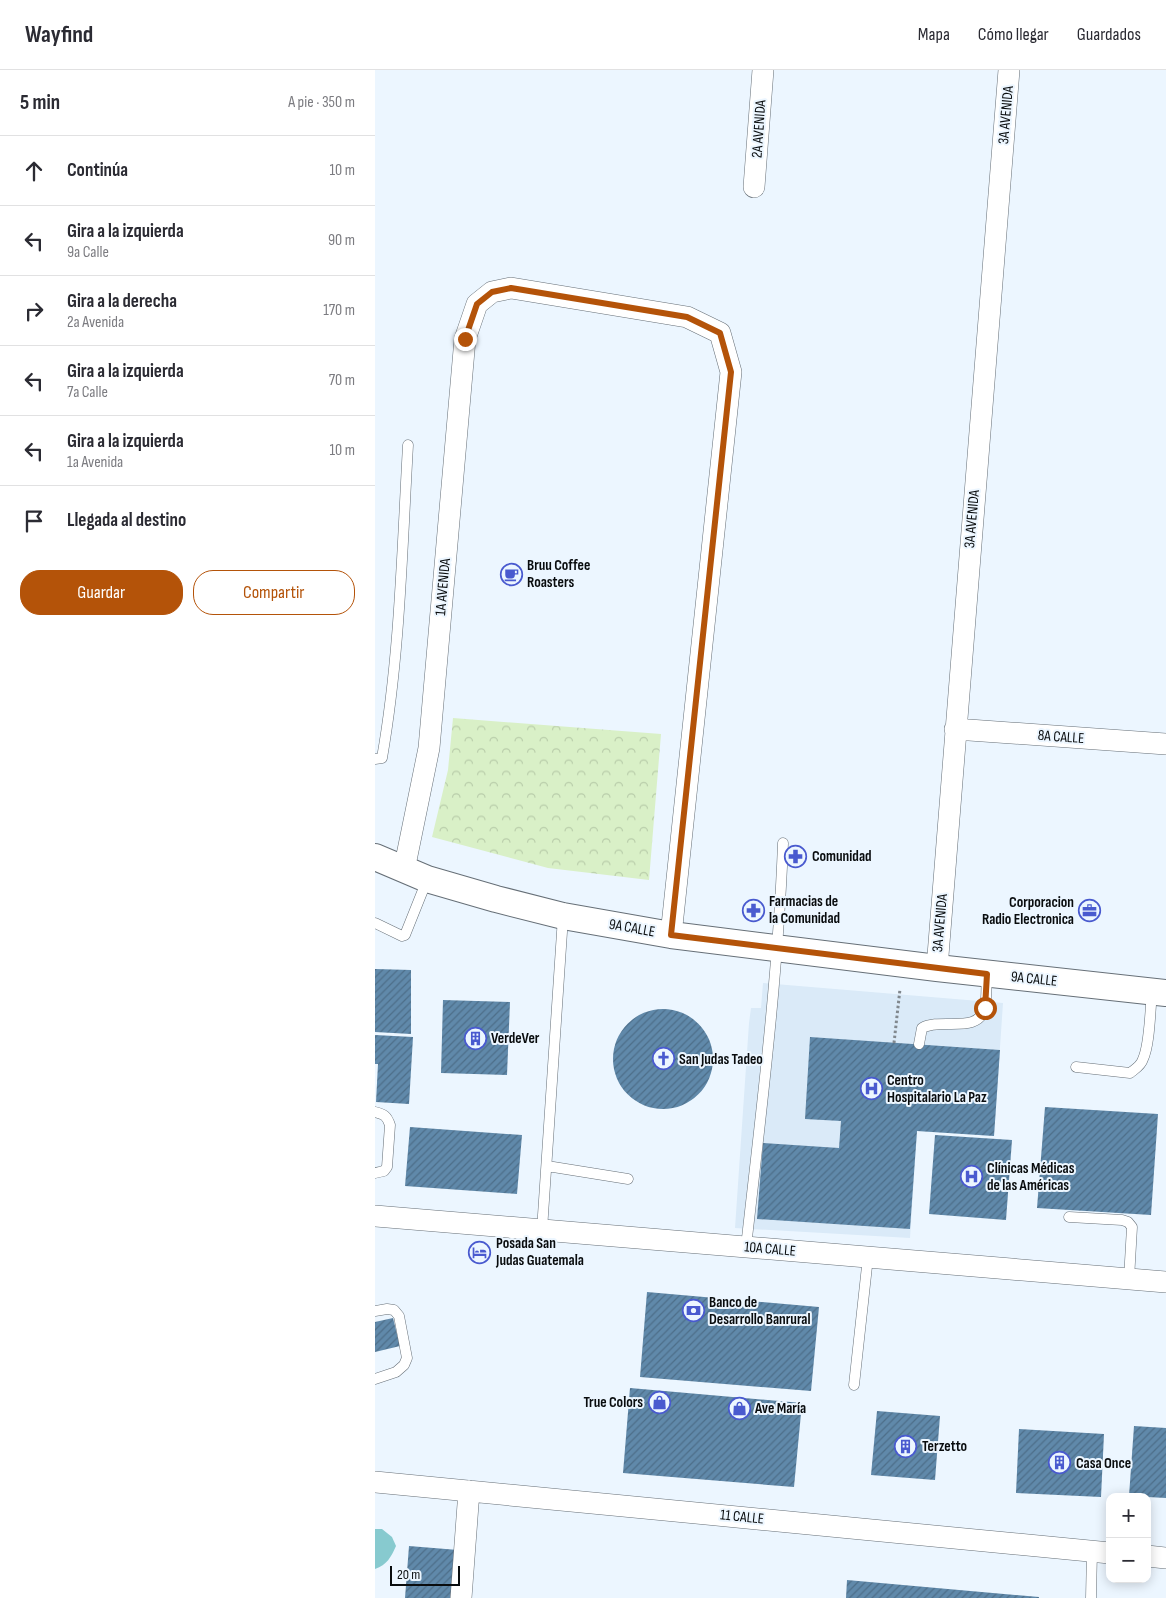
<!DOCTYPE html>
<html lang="es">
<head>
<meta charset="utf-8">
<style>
  body { margin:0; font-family:"Sofia Sans Condensed",sans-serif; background:#f2f2f3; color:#2b2b33 }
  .controls { position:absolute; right:15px; bottom:15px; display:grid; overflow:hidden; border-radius:10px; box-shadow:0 2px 12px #0003 }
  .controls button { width:45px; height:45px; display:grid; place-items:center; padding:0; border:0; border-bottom:1px solid #e1e1e2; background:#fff; color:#2b2b33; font:25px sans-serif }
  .scale { position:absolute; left:15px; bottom:12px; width:70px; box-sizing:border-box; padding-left:5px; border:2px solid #090c0e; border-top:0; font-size:14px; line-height:18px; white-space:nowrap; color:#090c0e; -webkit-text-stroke:4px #ecf6ff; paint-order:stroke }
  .stop { position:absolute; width:15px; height:15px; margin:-11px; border:4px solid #b45309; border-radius:50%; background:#fff }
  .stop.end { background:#b45309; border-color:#fff; box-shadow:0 1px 5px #0008 }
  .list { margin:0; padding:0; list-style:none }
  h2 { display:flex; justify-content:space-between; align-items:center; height:65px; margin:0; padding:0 20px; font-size:21px }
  h2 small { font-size:16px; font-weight:400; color:#7c7c81 }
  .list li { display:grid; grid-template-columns:32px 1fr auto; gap:15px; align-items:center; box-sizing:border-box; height:70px; padding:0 20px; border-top:1px solid #e1e1e2 }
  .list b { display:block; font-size:19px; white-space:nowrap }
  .list p { margin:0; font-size:16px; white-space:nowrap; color:#7c7c81 }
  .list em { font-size:16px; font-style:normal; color:#7c7c81 }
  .actions { display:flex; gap:10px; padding:15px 20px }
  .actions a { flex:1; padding:11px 0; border:1px solid #b45309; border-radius:20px; text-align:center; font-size:18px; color:#b45309 }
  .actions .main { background:#b45309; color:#fff }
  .icon { flex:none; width:28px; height:28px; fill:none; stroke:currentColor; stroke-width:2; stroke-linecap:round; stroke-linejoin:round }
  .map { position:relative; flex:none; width:791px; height:1528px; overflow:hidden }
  header { display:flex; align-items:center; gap:30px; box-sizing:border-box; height:70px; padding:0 25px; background:#fff; border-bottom:1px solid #e1e1e2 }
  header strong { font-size:24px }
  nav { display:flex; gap:28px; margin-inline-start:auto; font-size:18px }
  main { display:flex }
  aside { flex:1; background:#fff }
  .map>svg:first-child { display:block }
  .built { fill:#daeaf8 }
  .park { fill:url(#park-crowns) }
  .water { fill:#87cacf }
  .building { fill:url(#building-hatch) }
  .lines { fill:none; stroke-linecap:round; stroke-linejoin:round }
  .service-casing { stroke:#666f77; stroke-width:11 }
  .minor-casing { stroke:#666f77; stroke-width:22 }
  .tertiary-casing { stroke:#666f77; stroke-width:28 }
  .path { stroke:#81888e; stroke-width:3; stroke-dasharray:2.5 2.5; stroke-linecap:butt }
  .service { stroke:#fff; stroke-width:10 }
  .minor { stroke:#fff; stroke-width:21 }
  .tertiary { stroke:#fff; stroke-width:26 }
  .route { stroke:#b45309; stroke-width:6 }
  .labels { text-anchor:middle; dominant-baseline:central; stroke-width:4; stroke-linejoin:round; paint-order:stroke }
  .street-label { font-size:15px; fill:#090c0e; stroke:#ecf6ff }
  .poi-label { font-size:15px; font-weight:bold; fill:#090c0e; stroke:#ecf6ff; text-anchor:start }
</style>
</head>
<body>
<header>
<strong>Wayfind</strong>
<nav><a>Mapa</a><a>Cómo llegar</a><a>Guardados</a></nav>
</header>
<main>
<aside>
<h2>5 min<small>A pie · 350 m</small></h2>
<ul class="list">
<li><svg class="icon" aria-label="ahead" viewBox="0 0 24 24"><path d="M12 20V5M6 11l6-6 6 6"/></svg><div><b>Continúa</b></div><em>10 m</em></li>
<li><svg class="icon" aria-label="left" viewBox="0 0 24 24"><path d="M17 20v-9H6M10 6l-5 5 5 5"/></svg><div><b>Gira a la izquierda</b><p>9a Calle</p></div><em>90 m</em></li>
<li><svg class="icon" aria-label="right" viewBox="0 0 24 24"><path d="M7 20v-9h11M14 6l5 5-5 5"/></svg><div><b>Gira a la derecha</b><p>2a Avenida</p></div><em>170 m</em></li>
<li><svg class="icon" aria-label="left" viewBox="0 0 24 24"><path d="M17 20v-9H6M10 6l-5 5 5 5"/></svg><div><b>Gira a la izquierda</b><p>7a Calle</p></div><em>70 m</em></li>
<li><svg class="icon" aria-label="left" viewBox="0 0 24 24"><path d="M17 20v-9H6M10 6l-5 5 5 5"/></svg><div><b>Gira a la izquierda</b><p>1a Avenida</p></div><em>10 m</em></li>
<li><svg class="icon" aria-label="arrive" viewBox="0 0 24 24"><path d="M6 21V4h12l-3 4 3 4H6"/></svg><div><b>Llegada al destino</b></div></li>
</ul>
<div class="actions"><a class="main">Guardar</a><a>Compartir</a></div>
</aside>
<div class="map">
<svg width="791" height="1528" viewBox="0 0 791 1528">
  <defs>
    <pattern id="park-crowns" width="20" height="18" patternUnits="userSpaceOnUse" patternTransform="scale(1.25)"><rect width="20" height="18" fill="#d9f0c7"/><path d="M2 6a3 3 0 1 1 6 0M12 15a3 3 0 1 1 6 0" fill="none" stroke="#b9cdaa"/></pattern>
    <pattern id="building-hatch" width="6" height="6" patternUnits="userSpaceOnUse" patternTransform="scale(1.25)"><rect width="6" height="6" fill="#6089aa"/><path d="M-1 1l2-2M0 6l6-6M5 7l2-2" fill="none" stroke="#4d6e89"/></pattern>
  </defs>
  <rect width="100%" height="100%" fill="#ecf6ff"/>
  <path class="built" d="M388,913L628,933L619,1066L542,1061L535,1168L360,1158L374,953L376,938H386Z"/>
  <path class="park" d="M78,648L286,664L274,810L173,798L57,767L73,700Z"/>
  <path class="water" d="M0,1459H7L17,1467L21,1476C16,1487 12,1495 0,1499Z"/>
  <path class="building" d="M0,899L36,900V964L0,962Z
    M68,930L135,932L132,1005L66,1003Z
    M238 989a50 50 0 1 1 100 0a50 50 0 1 1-100 0Z
    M0,965L38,967L34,1034L1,1032L3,994H0Z
    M435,967L625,980L619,1066L542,1061L535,1159L382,1149L388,1073L464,1078L466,1051L430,1049Z
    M670,1037L783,1044L776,1145L662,1138Z
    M35,1057L147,1065L142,1124L30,1116Z
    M560,1065L637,1070L631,1150L554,1144Z
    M272,1222L444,1237L436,1321L265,1307Z
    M18,1248L25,1276L0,1282V1252Z
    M255,1318L427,1333L419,1417L248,1403Z
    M502,1341L565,1346L560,1410L496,1405Z
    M759,1356L791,1358V1428L754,1426Z
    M644,1359L729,1364L726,1427L641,1423Z
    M34,1476L83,1480L79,1528H30Z
    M472,1510L664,1527V1528H471Z"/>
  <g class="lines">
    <defs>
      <path id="service" d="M0,689L7,688C25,585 27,480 33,375
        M0,853L27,866L30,865L52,810
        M544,974L547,958C566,947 604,965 610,937C612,927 611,915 612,905
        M701,997L755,1003C760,999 766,996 768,989C775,974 775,940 777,923
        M0,1042C9,1044 12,1046 15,1055L12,1097L9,1101L0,1103
        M172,1096L253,1109
        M694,1147L747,1150L753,1152L757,1157L754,1209
        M167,1160L188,847
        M371,1177C386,1043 403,908 408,773
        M0,1241L12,1239L19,1240L24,1246L32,1288L29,1295L21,1302L0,1309
        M479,1315L493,1187
        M716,1528L717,1481"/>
      <path id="minor" d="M379,117L388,0
        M580,659L791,674
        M29,800L54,678L90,269L102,234L117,222L136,218L312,247L345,263L356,302L296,865
        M562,898L634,0
        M0,1146L791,1212
        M0,1412L735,1483
        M772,1486L791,1488
        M86,1528L94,1421"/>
      <path id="tertiary" d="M0,787L52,809L121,829L188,846L296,865L562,898L791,923"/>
    </defs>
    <use href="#service" class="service-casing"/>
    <use href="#minor" class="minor-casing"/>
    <use href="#tertiary" class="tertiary-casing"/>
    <path class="path" d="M519,973L525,919"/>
    <use href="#service" class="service"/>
    <use href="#minor" class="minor"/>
    <use href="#tertiary" class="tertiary"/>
  </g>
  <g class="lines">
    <path class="route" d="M90,269L102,234L117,222L136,218L312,247L345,263L356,302L296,865L612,904L610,938"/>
  </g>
  <defs>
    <symbol id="cafe-ring" viewBox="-11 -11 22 22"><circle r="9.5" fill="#ecf6ff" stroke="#495acf" stroke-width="1.5"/><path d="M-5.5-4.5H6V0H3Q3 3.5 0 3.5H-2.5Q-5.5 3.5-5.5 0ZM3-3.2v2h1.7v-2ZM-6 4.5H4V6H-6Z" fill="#495acf"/></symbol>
    <symbol id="pharmacy-ring" viewBox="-11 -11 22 22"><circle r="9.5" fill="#ecf6ff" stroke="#495acf" stroke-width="1.5"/><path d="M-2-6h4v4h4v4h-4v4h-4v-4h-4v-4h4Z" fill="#495acf"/></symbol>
    <symbol id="office-ring" viewBox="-11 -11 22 22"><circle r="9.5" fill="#ecf6ff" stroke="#495acf" stroke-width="1.5"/><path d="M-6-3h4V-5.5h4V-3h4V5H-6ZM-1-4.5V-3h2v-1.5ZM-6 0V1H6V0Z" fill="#495acf"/></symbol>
    <symbol id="building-ring" viewBox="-11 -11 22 22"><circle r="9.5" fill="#ecf6ff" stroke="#495acf" stroke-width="1.5"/><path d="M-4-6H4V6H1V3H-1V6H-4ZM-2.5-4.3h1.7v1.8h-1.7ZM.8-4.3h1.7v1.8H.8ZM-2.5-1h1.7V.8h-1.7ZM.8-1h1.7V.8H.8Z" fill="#495acf"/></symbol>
    <symbol id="church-ring" viewBox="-11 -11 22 22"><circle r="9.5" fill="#ecf6ff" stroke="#495acf" stroke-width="1.5"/><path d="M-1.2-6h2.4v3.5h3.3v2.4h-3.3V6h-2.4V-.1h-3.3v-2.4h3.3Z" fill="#495acf"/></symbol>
    <symbol id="hospital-ring" viewBox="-11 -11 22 22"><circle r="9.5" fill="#ecf6ff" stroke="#495acf" stroke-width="1.5"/><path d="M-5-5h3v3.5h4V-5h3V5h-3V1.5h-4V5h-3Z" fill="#495acf"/></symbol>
    <symbol id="hotel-ring" viewBox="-11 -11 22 22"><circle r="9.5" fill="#ecf6ff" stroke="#495acf" stroke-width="1.5"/><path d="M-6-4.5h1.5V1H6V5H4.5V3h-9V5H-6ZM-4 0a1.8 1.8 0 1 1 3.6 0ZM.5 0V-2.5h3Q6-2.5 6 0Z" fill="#495acf"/></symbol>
    <symbol id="bank-ring" viewBox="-11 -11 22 22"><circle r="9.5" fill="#ecf6ff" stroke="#495acf" stroke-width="1.5"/><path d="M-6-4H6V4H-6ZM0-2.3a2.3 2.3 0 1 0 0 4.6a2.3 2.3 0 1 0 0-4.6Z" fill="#495acf"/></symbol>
    <symbol id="shop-ring" viewBox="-11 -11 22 22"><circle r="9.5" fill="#ecf6ff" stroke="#495acf" stroke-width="1.5"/><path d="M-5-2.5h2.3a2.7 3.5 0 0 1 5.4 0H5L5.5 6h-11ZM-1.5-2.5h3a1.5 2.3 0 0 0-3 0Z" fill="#495acf"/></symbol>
  </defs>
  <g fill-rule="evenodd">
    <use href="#cafe-ring" x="124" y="492" width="25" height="25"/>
    <use href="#pharmacy-ring" x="408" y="774" width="25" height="25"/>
    <use href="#pharmacy-ring" x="366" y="828" width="25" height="25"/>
    <use href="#office-ring" x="702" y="828" width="25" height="25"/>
    <use href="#building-ring" x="88" y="956" width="25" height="25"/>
    <use href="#church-ring" x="276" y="976" width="25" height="25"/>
    <use href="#hospital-ring" x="484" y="1006" width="25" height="25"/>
    <use href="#hospital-ring" x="584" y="1094" width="25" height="25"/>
    <use href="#hotel-ring" x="92" y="1170" width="25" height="25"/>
    <use href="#bank-ring" x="306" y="1228" width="25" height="25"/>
    <use href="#shop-ring" x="272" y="1320" width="25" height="25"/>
    <use href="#shop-ring" x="352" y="1326" width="25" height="25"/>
    <use href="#building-ring" x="518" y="1364" width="25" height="25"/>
    <use href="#building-ring" x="672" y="1380" width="25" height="25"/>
  </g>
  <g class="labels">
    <g class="street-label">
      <text transform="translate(631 45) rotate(-85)">3A AVENIDA</text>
      <text transform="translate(384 59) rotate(-86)">2A AVENIDA</text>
      <text transform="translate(597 449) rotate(-85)">3A AVENIDA</text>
      <text transform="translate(68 517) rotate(-85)">1A AVENIDA</text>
      <text transform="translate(686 667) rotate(4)">8A CALLE</text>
      <text transform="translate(565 853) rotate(-85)">3A AVENIDA</text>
      <text transform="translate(257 858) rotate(10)">9A CALLE</text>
      <text transform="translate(659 909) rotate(6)">9A CALLE</text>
      <text transform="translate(395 1179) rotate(5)">10A CALLE</text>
      <text transform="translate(367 1447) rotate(6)">11 CALLE</text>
    </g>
    <g class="poi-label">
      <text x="152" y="495">Bruu Coffee<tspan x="152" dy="17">Roasters</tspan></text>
      <text x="437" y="786">Comunidad</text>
      <text x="394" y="831">Farmacias de<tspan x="394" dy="17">la Comunidad</tspan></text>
      <text x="699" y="832" text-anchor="end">Corporacion<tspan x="699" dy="17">Radio Electronica</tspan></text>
      <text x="116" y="968">VerdeVer</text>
      <text x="304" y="989">San Judas Tadeo</text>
      <text x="512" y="1010">Centro<tspan x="512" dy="17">Hospitalario La Paz</tspan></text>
      <text x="612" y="1098">Clínicas Médicas<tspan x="612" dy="17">de las Américas</tspan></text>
      <text x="121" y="1173">Posada San<tspan x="121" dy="17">Judas Guatemala</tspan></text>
      <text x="334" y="1232">Banco de<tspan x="334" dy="17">Desarrollo Banrural</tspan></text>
      <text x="268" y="1332" text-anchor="end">True Colors</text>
      <text x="380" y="1338">Ave María</text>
      <text x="547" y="1376">Terzetto</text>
      <text x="701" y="1393">Casa Once</text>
    </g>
  </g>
</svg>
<div class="controls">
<button>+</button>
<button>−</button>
</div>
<div class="scale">20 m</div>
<div class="stop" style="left:610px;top:938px"></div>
<div class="stop end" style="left:90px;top:269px"></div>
</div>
</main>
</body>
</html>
